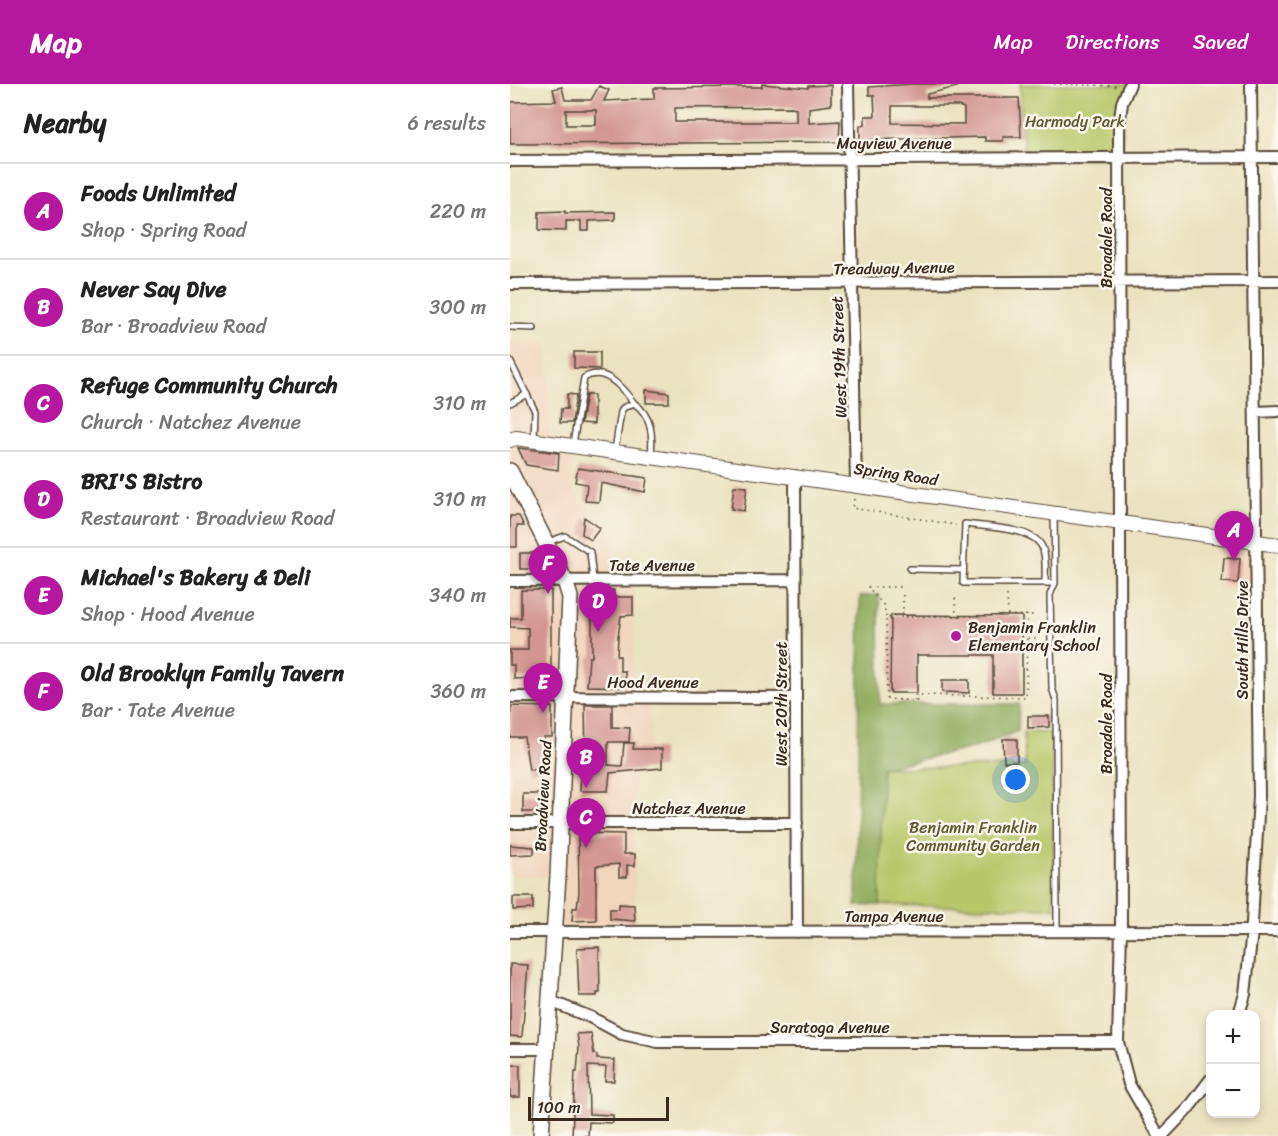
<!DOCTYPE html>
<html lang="en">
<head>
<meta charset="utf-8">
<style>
  body { margin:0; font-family:Sriracha,sans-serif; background:#f6f6f6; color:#222 }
  .controls { position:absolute; right:18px; bottom:18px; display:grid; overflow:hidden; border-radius:12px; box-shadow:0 3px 9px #0003 }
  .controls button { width:54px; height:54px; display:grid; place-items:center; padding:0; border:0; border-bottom:2px solid #e0e0e0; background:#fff; color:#222; font:30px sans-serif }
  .scale { position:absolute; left:18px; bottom:15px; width:141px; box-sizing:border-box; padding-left:6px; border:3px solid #3b2a1e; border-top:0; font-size:16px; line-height:21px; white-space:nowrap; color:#3b2a1e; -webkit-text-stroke:4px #fbf7ec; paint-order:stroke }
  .you { position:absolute; left:506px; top:696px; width:21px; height:21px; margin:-15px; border:4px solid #fff; border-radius:50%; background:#1a73e8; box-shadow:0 0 0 9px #1a73e833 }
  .badge { display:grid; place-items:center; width:39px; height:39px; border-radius:50%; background:#b5179e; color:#fff; font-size:20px; font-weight:700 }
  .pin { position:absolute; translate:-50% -50px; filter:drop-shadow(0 2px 3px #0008) }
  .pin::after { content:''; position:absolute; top:32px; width:21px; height:18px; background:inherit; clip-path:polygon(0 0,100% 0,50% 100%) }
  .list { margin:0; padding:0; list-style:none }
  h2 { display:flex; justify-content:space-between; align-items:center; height:78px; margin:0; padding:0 24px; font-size:26px }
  h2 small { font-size:20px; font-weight:400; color:#767676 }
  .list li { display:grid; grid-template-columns:39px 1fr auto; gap:18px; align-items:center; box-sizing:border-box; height:96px; padding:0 24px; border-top:2px solid #e0e0e0 }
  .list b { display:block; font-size:22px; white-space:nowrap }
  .list p { margin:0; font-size:20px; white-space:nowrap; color:#767676 }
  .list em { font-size:20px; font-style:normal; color:#767676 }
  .map { position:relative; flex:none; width:768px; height:1052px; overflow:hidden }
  header { display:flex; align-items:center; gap:36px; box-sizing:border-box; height:84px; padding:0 30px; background:#b5179e; color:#fff }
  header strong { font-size:28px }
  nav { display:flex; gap:33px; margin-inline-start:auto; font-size:21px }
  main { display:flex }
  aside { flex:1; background:#fff }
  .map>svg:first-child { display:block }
  .built { fill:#f1d5bd }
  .green { fill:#b7c769; stroke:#797844; stroke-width:1.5 }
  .forest { fill:#91ac5d; stroke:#666b3e; stroke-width:1.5 }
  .building { fill:#d2958f; fill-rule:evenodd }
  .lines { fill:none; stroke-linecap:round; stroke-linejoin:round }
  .service-casing { stroke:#554636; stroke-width:8 }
  .minor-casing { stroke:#554636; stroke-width:14 }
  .tertiary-casing { stroke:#554636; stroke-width:16 }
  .secondary-casing { stroke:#554636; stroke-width:18 }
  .path { stroke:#554636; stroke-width:1.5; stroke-dasharray:1.5 4.5; stroke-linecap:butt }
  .service { stroke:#fff; stroke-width:5 }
  .minor { stroke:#fff; stroke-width:10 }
  .tertiary { stroke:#fff; stroke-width:14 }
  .secondary { stroke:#fff; stroke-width:15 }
  .poi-dot { fill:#b5179e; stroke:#fbf7ec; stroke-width:2 }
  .labels { text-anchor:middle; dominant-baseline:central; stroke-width:5; stroke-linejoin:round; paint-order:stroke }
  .park-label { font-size:16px; fill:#605934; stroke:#fbf7ec }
  .street-label { font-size:16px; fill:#3b2a1e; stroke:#fbf7ec }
  .poi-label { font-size:16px; fill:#3b2a1e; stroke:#fbf7ec; text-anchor:start }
</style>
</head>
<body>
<header>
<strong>Map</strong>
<nav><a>Map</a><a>Directions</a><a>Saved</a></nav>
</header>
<main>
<aside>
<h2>Nearby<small>6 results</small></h2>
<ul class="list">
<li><span class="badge">A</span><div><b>Foods Unlimited</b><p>Shop · Spring Road</p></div><em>220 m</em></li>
<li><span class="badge">B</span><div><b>Never Say Dive</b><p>Bar · Broadview Road</p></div><em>300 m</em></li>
<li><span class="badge">C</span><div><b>Refuge Community Church</b><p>Church · Natchez Avenue</p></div><em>310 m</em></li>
<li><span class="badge">D</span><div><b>BRI'S Bistro</b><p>Restaurant · Broadview Road</p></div><em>310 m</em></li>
<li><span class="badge">E</span><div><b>Michael's Bakery &amp; Deli</b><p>Shop · Hood Avenue</p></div><em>340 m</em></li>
<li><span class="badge">F</span><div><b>Old Brooklyn Family Tavern</b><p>Bar · Tate Avenue</p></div><em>360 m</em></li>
</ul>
</aside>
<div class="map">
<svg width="768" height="1052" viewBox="0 0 768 1052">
  <rect width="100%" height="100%" fill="#fbf7ec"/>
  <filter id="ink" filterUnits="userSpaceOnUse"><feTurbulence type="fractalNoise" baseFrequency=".0167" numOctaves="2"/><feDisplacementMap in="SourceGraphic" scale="12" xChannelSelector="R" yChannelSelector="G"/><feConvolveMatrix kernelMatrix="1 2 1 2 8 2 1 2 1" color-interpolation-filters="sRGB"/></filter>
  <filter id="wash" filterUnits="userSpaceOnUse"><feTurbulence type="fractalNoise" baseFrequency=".008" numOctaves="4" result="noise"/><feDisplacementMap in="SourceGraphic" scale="24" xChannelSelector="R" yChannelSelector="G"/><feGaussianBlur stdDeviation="1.35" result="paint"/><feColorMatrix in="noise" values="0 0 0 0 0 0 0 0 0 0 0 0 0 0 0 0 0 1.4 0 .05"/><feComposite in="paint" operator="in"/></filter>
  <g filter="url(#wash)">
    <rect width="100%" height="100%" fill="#eae2c0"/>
    <path class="built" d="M0,257H38L40,358L66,362L60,402L83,432L103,445V496H124V613H140L141,676H124L125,848H44L48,793L0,792Z
      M707,453L747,459V506H708Z"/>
    <path class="green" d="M510,0H620L615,9L611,75L514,74Z
      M514,648L542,649L544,824L370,821L371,684L515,682Z"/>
    <path class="forest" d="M369,511L370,620H509L508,647L471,662L372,684L370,821L346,822L350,512Z"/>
    <g id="blocks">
      <path class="building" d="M252,0L298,4V2L321,1V21L299,24V39L330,37L329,58L0,60V18L46,17L43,5L52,3L55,16H81L89,2L99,6L94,17L115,16L144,15V4L233,3H252ZM165,24L282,23L286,24V38H165ZM56,26H86V41H56Z
        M402,0H447V3L417,10V14H509L511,53H493V57H475V53L350,56V41H355V32H365L364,11H359V3ZM382,22H448L454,24V40L382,39Z
        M55,127V129L105,128V136L79,137V147H71V137H56V147L29,146V128Z
        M64,268H90V285L64,284Z
        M136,306L159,309V319H136Z
        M57,310L66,311L62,339H50L51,325H57Z
        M76,311H84V340L71,339Z
        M8,364L49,369L48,386L16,381Z
        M68,384L137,394L135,408L91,399L89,418L75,417L77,400L65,398Z
        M224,402L237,403L234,427L221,425Z
        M0,432H9L14,442H7V463H0Z
        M74,433L90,444L81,456L72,450Z
        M10,469H28L36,485H10Z
        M714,474L730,475L728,499L712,498Z
        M11,506H41V598H23V594L4,595V581H0V566H18V544L0,543V534H11Z
        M104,506V513H123V531L111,532L108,553L107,572H110V587H115V603L77,602L79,573H82V507Z
        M381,531L512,532V609H483V571H407V609H380Z
        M432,596H459V609L432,608Z
        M75,621H102V643L120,644L119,658H98V681L112,682L114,659H124L123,665H152V684L100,689L98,707H70L71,680H76Z
        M1,622L42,623V653H34L36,685L19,686L14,653H0Z
        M518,632H539V643L518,644Z
        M493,655H507V678H494Z
        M13,710H33V728H13Z
        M68,749L114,750V770H125V782L117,781V793H109V780L86,782V836L62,837L63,824H67L69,808Z
        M0,761L24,763V770L0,771Z
        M3,813H23V825L3,826Z
        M109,820L124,821L125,837L100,835V825H109Z
        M89,863L90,909H87V912H69L67,864Z
        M0,880L18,881L12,953L0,952Z
        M81,949L84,970L87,971V975L105,976L104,997H95L96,983L78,982L79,1030L103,1031V1039L79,1038L78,1052H62L65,988H67L69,963L67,950Z
        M0,981H10V1013H0Z"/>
    </g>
  </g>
  <g filter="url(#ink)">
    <use href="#blocks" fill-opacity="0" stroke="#554636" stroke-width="1.5"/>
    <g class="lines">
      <defs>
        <path id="service" d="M0,243L24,244
          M0,277L25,327L24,355
          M0,319L17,310
          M63,360L74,294C95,281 113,305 124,319
          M105,366L111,328L113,324L124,319C142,332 143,351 141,371
          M544,430L545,499L540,511L542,604L546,616L547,847
          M38,458L55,452L80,468L83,496
          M400,485L453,486
          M535,499C535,488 537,471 531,461C520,443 474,443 455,440L453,499C484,499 514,499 545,499"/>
        <path id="minor" d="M338,0L346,401
          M620,0L612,19L609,42L611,846L608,958L619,1000L649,1052
          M0,77L768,73
          M0,200L768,197
          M746,328L768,327
          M285,392L287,848
          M0,497L285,496
          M0,613L286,614
          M0,739H287
          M0,848L768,847
          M40,917L80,933L112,950L148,958H608
          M729,930L735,910L741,856L749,712L741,0
          M0,965H37
          M652,1052L678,1025L700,996"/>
        <path id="tertiary" d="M0,356L6,354L62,362L768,461"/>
        <path id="secondary" d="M0,387L55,497L60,513L48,792L31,1052"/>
      </defs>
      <use href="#service" class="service-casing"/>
      <use href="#minor" class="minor-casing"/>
      <use href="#tertiary" class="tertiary-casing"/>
      <use href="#secondary" class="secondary-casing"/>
      <path class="path" d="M544,0L608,2
        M344,415L342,424L446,441
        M393,511V533L527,531
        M497,511L498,531
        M445,514L446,531
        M376,533L374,522L358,503H393
        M392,533L376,534L377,615L408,617
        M518,554H527
        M405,617V611L516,613L517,531"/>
      <use href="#service" class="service"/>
      <use href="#minor" class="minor"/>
      <use href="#tertiary" class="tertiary"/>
      <use href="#secondary" class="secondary"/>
    </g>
  </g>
  <circle class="poi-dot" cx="446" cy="552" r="6"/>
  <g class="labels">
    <g class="park-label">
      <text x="565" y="37">Harmody Park</text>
      <text x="463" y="743">Benjamin Franklin<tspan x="463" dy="18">Community Garden</tspan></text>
    </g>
    <g class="street-label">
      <text x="384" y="59">Mayview Avenue</text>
      <text transform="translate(596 154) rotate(-90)">Broadale Road</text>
      <text transform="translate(384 184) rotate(-1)">Treadway Avenue</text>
      <text transform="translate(329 273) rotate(-92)">West 19th Street</text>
      <text transform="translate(386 390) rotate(8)">Spring Road</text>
      <text x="142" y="481">Tate Avenue</text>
      <text transform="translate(732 556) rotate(-90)">South Hills Drive</text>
      <text x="143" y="598">Hood Avenue</text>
      <text transform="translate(271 620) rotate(-90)">West 20th Street</text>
      <text transform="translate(596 640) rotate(-90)">Broadale Road</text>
      <text transform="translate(33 712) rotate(-87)">Broadview Road</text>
      <text x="179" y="724">Natchez Avenue</text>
      <text x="384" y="832">Tampa Avenue</text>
      <text x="320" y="943">Saratoga Avenue</text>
    </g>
    <g class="poi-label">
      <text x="458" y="543">Benjamin Franklin<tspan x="458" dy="18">Elementary School</tspan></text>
    </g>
  </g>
</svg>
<div class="controls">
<button>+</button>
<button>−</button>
</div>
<div class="scale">100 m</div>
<div class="you"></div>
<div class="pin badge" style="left:724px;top:477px">A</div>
<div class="pin badge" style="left:76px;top:704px">B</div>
<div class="pin badge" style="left:76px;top:764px">C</div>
<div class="pin badge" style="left:88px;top:548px">D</div>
<div class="pin badge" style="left:33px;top:629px">E</div>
<div class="pin badge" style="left:38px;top:510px">F</div>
</div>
</main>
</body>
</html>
